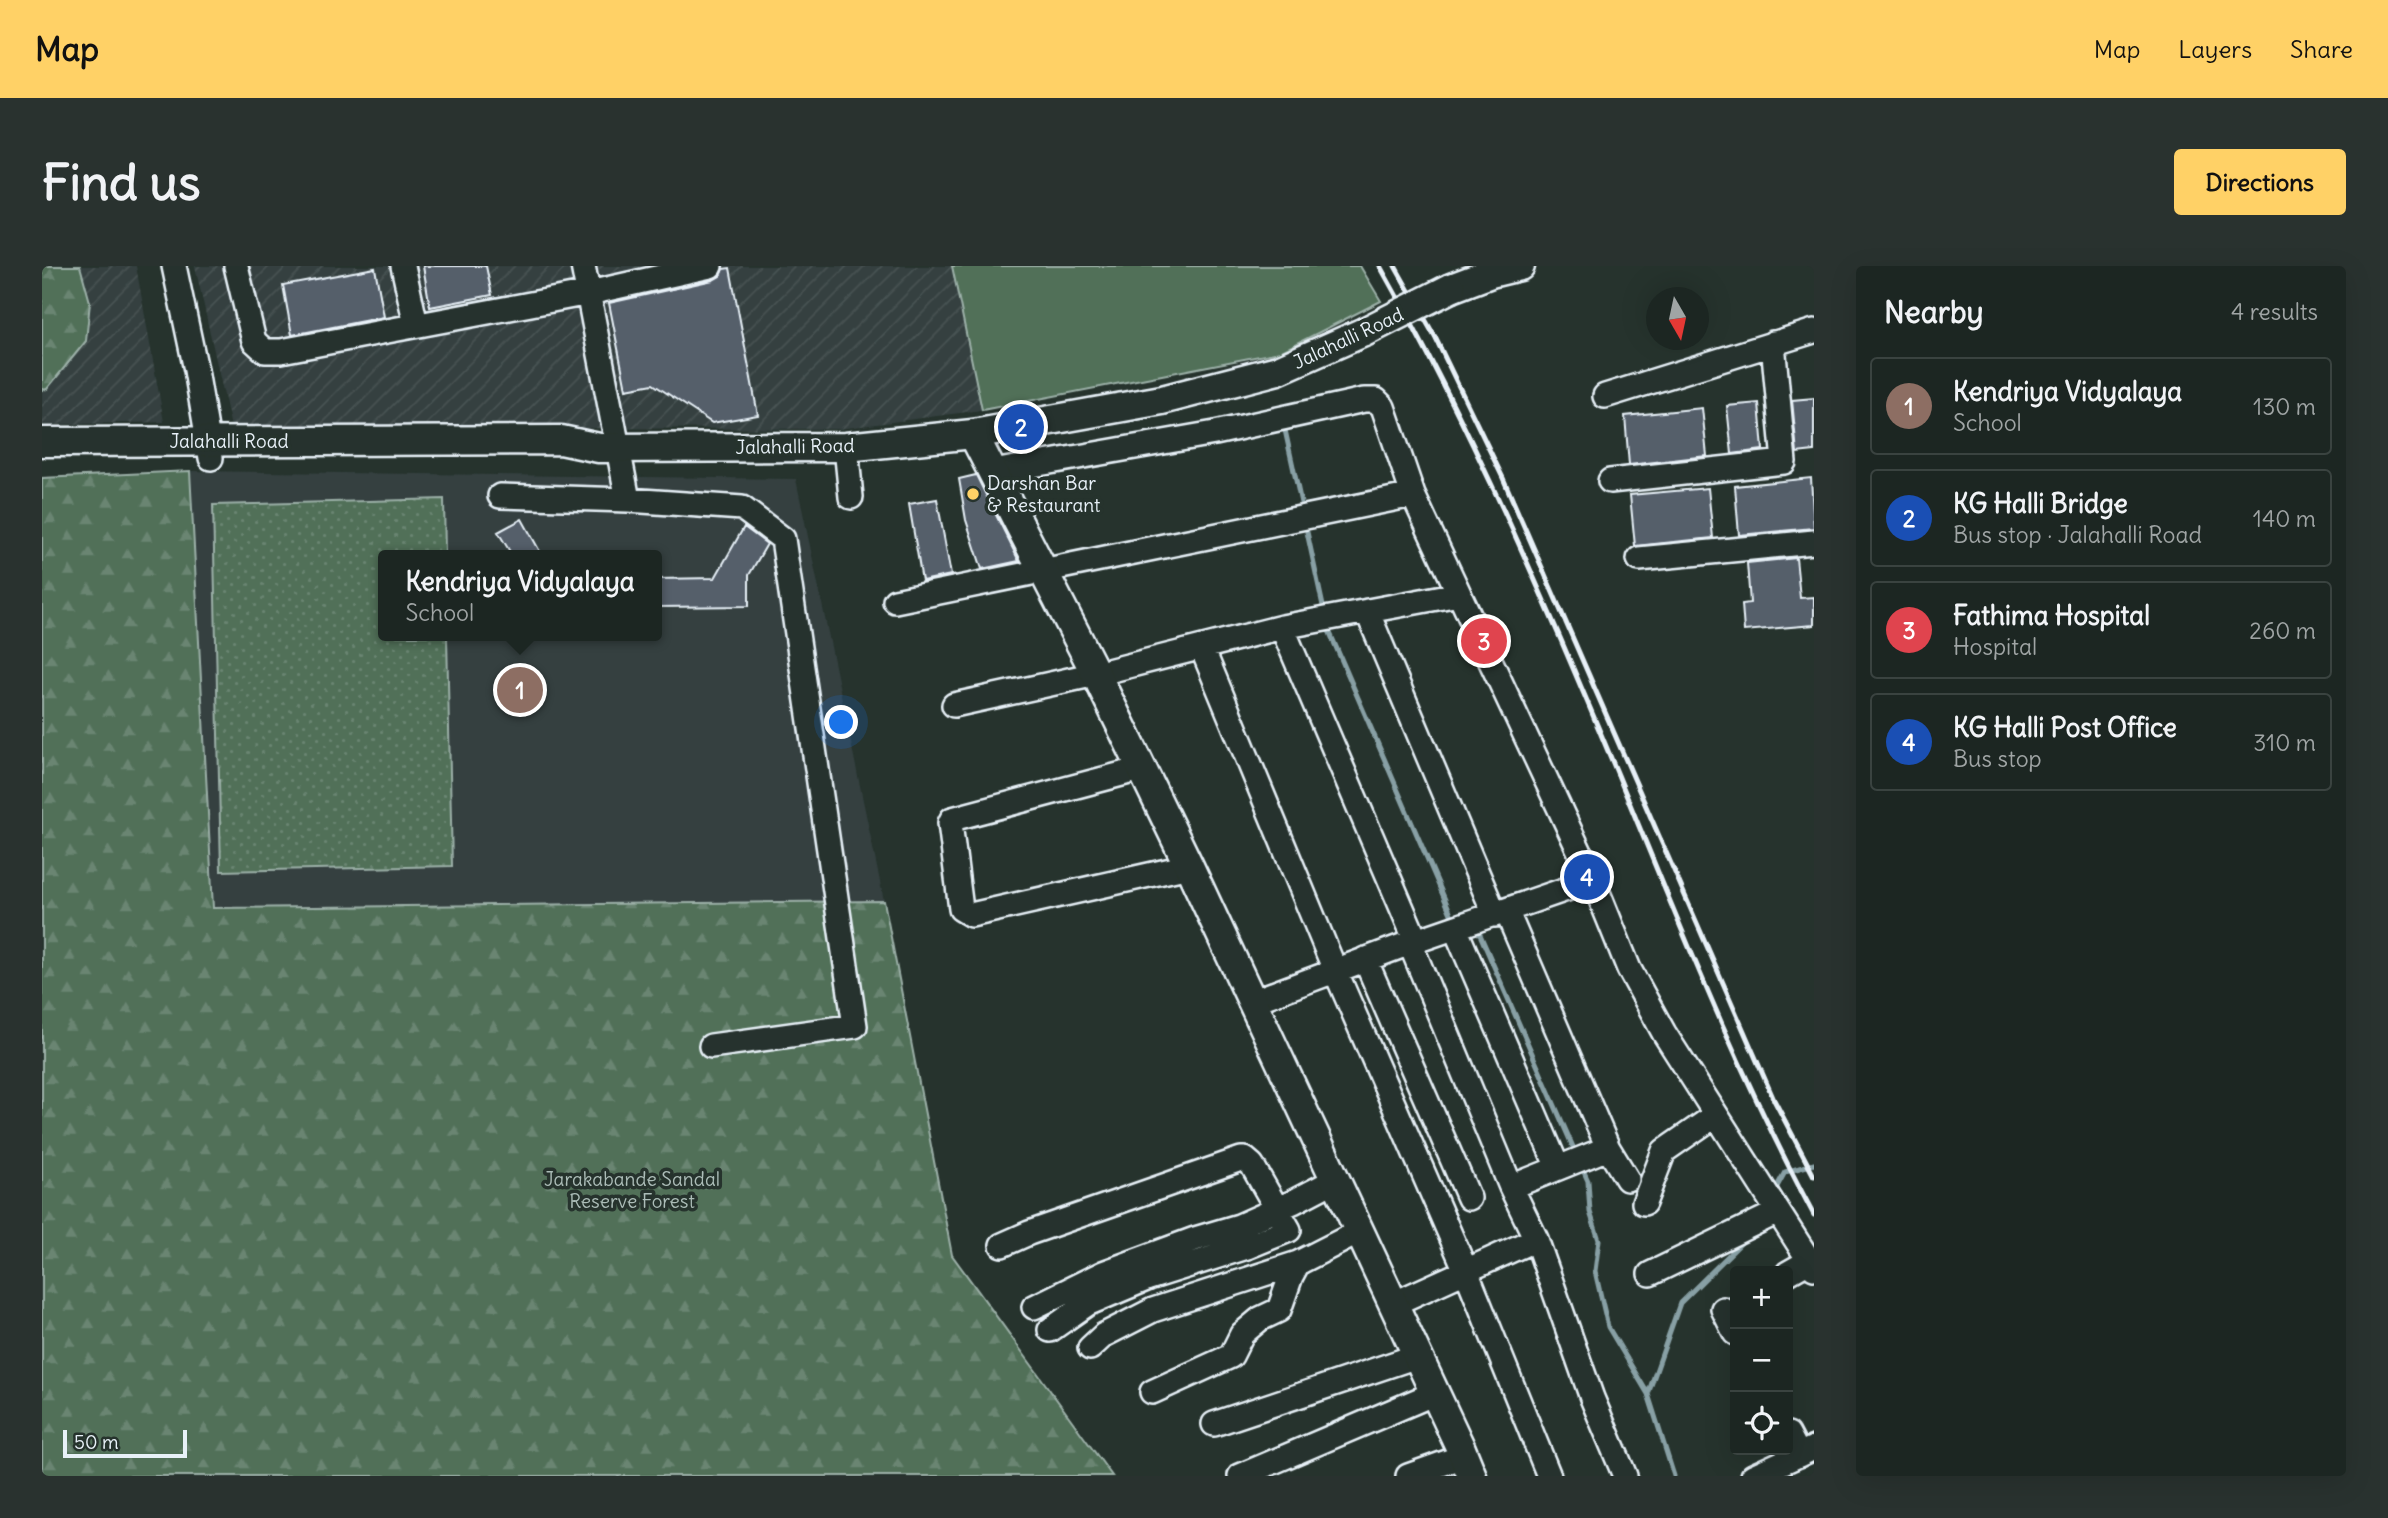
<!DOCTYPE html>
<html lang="en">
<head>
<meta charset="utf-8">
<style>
  body { margin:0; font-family:Delius,sans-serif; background:#29322f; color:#f1f3f6 }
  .controls { position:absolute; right:21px; bottom:21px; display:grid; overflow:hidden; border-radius:7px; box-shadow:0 7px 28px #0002 }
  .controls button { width:63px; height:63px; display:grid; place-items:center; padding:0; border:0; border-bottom:2px solid #3a4340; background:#1c2622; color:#f1f3f6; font:35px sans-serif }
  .compass { position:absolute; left:1604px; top:21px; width:63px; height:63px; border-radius:50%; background:#1c2622; box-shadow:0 7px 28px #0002; rotate:171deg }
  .scale { position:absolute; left:21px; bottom:18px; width:124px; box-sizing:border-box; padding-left:7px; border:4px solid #e8f1f8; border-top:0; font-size:19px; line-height:24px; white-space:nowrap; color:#e8f1f8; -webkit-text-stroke:5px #26332d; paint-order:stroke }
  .you { position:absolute; left:800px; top:457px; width:24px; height:24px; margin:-18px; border:5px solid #fff; border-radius:50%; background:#1a73e8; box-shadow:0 0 0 10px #1a73e833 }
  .badge { display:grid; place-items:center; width:46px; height:46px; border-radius:50%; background:#ffd166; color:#fff; font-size:23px; font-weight:700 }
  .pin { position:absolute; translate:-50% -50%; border:4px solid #fff; box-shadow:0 2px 7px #0006 }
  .popup { position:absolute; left:336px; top:284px; width:284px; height:91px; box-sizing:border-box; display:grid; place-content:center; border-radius:7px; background:#1c2622; filter:drop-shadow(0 2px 5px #0005); font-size:23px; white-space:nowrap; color:#a0a5a5 }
  .popup b { font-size:26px; color:#f1f3f6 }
  .popup::after { content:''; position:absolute; left:50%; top:100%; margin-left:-14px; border:14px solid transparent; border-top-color:#1c2622 }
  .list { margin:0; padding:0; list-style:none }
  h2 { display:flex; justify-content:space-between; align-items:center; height:91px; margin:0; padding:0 28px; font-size:30px }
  h2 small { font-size:23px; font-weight:400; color:#a0a5a5 }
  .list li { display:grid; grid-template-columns:46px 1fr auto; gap:21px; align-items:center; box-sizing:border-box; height:98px; margin:0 14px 14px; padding:0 14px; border:2px solid #3a4340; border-radius:7px }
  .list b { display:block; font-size:26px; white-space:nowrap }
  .list p { margin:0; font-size:23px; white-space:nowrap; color:#a0a5a5 }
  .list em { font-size:23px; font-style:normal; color:#a0a5a5 }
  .icon { flex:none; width:38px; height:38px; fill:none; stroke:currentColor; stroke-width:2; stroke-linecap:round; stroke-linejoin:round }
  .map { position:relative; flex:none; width:1772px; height:1210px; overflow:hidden; border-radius:7px }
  header { display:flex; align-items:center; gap:42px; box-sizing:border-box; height:98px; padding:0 35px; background:#ffd166; color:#111 }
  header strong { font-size:33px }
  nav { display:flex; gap:38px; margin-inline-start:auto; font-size:24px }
  .intro { display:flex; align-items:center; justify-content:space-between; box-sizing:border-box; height:168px; padding:0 42px }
  h1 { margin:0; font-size:49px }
  .button { padding:18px 32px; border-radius:7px; background:#ffd166; color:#111; font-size:24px; font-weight:700 }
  main { display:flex; gap:42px; padding:0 42px }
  aside { flex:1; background:#1c2622; border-radius:7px; box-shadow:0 7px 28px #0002 }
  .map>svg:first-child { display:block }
  .built { fill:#344040; fill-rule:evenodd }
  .industrial { fill:url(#industrial-furrows) }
  .grass { fill:#517059; stroke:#9cb0a8; stroke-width:2 }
  .forest { fill:url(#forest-firs); stroke:#9cb0a8; stroke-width:2 }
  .park { fill:url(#park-dots); stroke:#9cb0a8; stroke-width:2 }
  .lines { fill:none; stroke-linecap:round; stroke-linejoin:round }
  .stream { stroke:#88a0a5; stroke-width:5 }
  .building { fill:#545e6b; stroke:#e8f1f8; stroke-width:2 }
  .minor-casing { stroke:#e8f1f8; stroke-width:28 }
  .major-casing { stroke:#e8f1f8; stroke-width:33 }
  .minor { stroke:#26332d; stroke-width:23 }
  .major { stroke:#26332d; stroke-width:28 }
  .rail { stroke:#e8f1f8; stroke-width:5 }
  .major-bridge-casing { stroke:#e8f1f8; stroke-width:33; stroke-linecap:butt }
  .major-bridge { stroke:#26332d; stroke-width:28 }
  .poi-dot { fill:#ffd166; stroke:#26332d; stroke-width:2.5 }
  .labels { text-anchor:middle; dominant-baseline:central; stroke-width:7; stroke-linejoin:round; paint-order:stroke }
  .street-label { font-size:19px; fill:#e8f1f8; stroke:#26332d }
  .poi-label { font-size:19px; fill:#e8f1f8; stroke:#26332d; text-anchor:start }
  .park-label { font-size:19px; fill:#acbdb8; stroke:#26332d }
</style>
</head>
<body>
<header>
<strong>Map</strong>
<nav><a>Map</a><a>Layers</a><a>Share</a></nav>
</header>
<div class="intro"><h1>Find us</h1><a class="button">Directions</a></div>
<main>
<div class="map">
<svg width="1772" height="1210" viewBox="0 0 1772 1210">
  <defs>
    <pattern id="industrial-furrows" width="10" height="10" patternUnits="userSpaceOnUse" patternTransform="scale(1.75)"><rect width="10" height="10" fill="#344040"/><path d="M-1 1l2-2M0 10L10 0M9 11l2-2" fill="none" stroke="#485353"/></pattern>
    <pattern id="forest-firs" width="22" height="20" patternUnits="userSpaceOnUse" patternTransform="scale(1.75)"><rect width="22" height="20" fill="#517059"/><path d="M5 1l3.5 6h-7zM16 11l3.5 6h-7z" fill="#6a8572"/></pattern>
    <pattern id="park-dots" width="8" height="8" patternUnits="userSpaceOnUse" patternTransform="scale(1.75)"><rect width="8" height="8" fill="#517059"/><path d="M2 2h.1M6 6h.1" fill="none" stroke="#6a8572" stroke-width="1.8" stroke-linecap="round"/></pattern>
  </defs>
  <rect width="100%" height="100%" fill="#26332d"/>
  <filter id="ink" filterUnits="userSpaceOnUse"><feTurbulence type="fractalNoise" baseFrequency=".0143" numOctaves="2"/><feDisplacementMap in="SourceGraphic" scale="14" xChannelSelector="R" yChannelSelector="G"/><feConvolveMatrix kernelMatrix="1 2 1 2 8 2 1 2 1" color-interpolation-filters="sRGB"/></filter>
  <g filter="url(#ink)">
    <path class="built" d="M148,205L754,213L842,635L170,642ZM342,289H614V370H342Z"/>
    <path class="industrial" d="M0,0H94L122,156L0,159Z
      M153,0H910L940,144L797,163L189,161Z"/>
    <path class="grass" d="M910,0H1318L1339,35L1238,86L940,144Z"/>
    <path class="forest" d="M0,0H38L48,36L44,75L5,123L0,124Z
      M148,205L171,642L842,635L910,989L1070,1210H0V212Z"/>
    <path class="park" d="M402,233L403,289H342V370H405L410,600L179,605L171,239Z"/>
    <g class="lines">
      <path class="stream" d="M1243,164L1259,237
        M1265,266L1281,340
        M1285,360L1410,650
        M1436,664L1531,881
        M1542,906L1546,915L1548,946L1557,974L1553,1005L1566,1061L1606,1128L1632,1210
        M1732,926L1743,906L1772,898
        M1606,1128L1638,1037L1703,973"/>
    </g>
    <path class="building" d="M381,0H444L450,29L388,41Z
      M333,2L342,51L250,69L241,19Z
      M688,2L716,149L670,157L611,118L584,123L567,37L671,14L678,10L681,3Z
      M1772,132V185L1755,187L1750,134Z
      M1717,137L1721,184L1690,188L1685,140Z
      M1660,142L1665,190L1587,199L1583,150Z
      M934,209L977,295L940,303L924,254L917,213Z
      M1769,212L1772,262L1697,269L1693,220Z
      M1666,222L1671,272L1593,280L1588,229Z
      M895,233L909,309L880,315L867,238Z
      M480,253L500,289H470L456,266Z
      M702,261L725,278L707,309V340L614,341V313L673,312Z
      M1754,292L1758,332L1772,331V359L1702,365L1700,338L1708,337L1705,297Z"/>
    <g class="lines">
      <defs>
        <path id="minor" d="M132,0L154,104L169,192
          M194,0L212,75L223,85H239L547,27L668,0
          M361,0L374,59
          M541,0L586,234
          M1563,130L1772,65
          M804,181L809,231
          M951,206L1173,167L1322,134H1334L1341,141L1371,229L1551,614L1587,703L1622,767L1772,1002
          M1568,215L1742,196L1731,77
          M458,230L586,234L700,242L741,273L813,760L669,780
          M1597,293L1772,276
          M853,335L1371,229
          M1325,345L1453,649
          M1240,361L1374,675
          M1160,382L1293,704L1424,1005L1507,1210
          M912,439L1054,408L1240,361L1417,328
          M1099,503L910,553L908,557L919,643L929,649L1147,600
          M1464,644L1566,882L1585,913
          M1413,662L1516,902
          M1368,677L1469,921
          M1323,693L1427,932
          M1209,736L1368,677L1551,614
          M1566,882L1469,921L1494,973L1550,1132L1583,1210
          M1602,937L1622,885L1674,849
          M960,979L987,967L1199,893H1203L1210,899L1247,964L1205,981L1107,1012L1045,1038L1008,1064
          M1746,1007L1767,995
          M1608,1008L1736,946
          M1351,1038L1494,973
          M992,1041L1061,1007L1153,973L1197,960L1251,936L1293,914
          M1681,1043L1693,1067
          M1048,1082L1062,1069L1111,1044L1256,997
          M1110,1126L1189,1090L1200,1068L1218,1053L1237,1044L1249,1010L1256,997L1317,966
          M1172,1158L1375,1090
          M1746,1168L1757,1189
          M1198,1210L1393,1127
          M1366,1210L1422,1190
          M1711,1210L1772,1182"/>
        <path id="major" d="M1409,22L1449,7L1478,0
          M931,168L1054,408L1147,600L1419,1183L1430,1210
          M0,176L519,174L557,182L804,181L931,168L1120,134L1236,104L1322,66"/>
      </defs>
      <use href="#minor" class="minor-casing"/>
      <use href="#major" class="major-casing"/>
      <use href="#minor" class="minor"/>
      <use href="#major" class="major"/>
      <path class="rail" d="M1338,0C1430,163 1504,336 1576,509C1637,657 1696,807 1772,949
        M1353,0L1393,71L1461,212L1732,834L1772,910"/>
      <defs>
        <path id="major-bridge" d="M1322,66L1409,22"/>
      </defs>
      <use href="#major-bridge" class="major-bridge-casing"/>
      <use href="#major-bridge" class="major-bridge"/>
    </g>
  </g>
  <circle class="poi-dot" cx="931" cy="228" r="7"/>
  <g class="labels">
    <g class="street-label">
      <text transform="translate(1306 72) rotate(-25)">Jalahalli Road</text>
      <text x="187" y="175">Jalahalli Road</text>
      <text transform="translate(753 180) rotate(-1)">Jalahalli Road</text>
    </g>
    <g class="poi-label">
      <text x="945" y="217">Darshan Bar<tspan x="945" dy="22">&amp; Restaurant</tspan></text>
    </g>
    <g class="park-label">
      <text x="590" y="913">Jarakabande Sandal<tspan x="590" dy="22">Reserve Forest</tspan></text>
    </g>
  </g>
</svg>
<div class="controls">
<button>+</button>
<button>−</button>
<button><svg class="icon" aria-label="locate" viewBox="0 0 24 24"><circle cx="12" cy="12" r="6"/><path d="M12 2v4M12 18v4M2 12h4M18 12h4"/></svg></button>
</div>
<svg class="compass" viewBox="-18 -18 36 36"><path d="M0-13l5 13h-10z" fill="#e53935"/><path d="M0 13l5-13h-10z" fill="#a0a5a5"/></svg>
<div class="scale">50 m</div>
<div class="you"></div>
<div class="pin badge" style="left:478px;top:424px;background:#8d6e63">1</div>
<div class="popup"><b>Kendriya Vidyalaya</b>School</div>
<div class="pin badge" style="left:979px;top:161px;background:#1a4fb4">2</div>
<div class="pin badge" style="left:1442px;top:375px;background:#e0444e">3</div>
<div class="pin badge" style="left:1545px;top:611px;background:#1a4fb4">4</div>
</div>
<aside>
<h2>Nearby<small>4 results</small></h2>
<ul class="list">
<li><span class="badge" style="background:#8d6e63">1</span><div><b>Kendriya Vidyalaya</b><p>School</p></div><em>130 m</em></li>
<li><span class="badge" style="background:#1a4fb4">2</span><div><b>KG Halli Bridge</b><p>Bus stop · Jalahalli Road</p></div><em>140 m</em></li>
<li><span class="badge" style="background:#e0444e">3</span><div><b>Fathima Hospital</b><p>Hospital</p></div><em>260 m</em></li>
<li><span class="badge" style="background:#1a4fb4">4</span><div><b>KG Halli Post Office</b><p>Bus stop</p></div><em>310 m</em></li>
</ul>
</aside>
</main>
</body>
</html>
